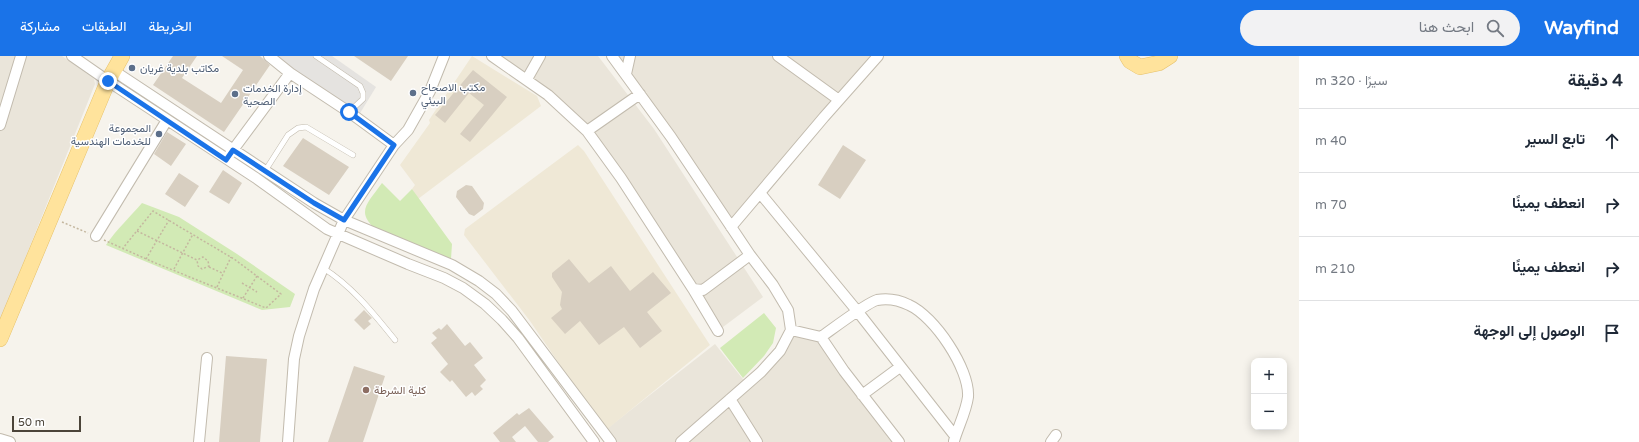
<!DOCTYPE html>
<html lang="ar">
<head>
<meta charset="utf-8">
<style>
  body { margin:0; font-family:"Varela Round",Vazirmatn,sans-serif; background:#f2f2f3; color:#1f2937; direction:rtl }
  .controls { position:absolute; right:12px; bottom:12px; display:grid; overflow:hidden; border-radius:8px; box-shadow:0 2px 10px #0003 }
  .controls button { width:36px; height:36px; display:grid; place-items:center; padding:0; border:0; border-bottom:1px solid #e0e1e3; background:#fff; color:#1f2937; font:20px sans-serif }
  .scale { position:absolute; left:12px; bottom:10px; width:69px; box-sizing:border-box; padding-left:4px; border:2px solid #4b4439; border-top:0; font-size:11px; line-height:14px; white-space:nowrap; color:#4b4439; -webkit-text-stroke:3px #fff; paint-order:stroke }
  .stop { position:absolute; width:12px; height:12px; margin:-9px; border:3px solid #1a73e8; border-radius:50%; background:#fff }
  .stop.end { background:#1a73e8; border-color:#fff; box-shadow:0 1px 4px #0008 }
  .list { margin:0; padding:0; list-style:none }
  h2 { display:flex; justify-content:space-between; align-items:center; height:52px; margin:0; padding:0 16px; font-size:17px }
  h2 small { font-size:13px; font-weight:400; color:#747a83 }
  .list li { display:grid; grid-template-columns:26px 1fr auto; gap:12px; align-items:center; box-sizing:border-box; height:64px; padding:0 16px; border-top:1px solid #e0e1e3 }
  .list b { display:block; font-size:15px; white-space:nowrap }
  .list em { font-size:13px; font-style:normal; color:#747a83 }
  .icon { flex:none; width:22px; height:22px; fill:none; stroke:currentColor; stroke-width:2; stroke-linecap:round; stroke-linejoin:round }
  .map { position:relative; flex:none; width:1299px; height:386px; overflow:hidden; direction:ltr }
  header { display:flex; align-items:center; gap:24px; box-sizing:border-box; height:56px; padding:0 20px; background:#1a73e8; color:#fff }
  header strong { font-size:19px }
  nav { display:flex; gap:22px; margin-inline-start:auto; font-size:14px }
  .search { width:280px; height:36px; background:#f2f2f3; display:flex; align-items:center; gap:10px; box-sizing:border-box; padding:0 14px; border-radius:22px; color:#747a83; font-size:15px }
  main { display:flex }
  aside { flex:1; background:#fff }
  .map>svg:first-child { display:block }
  .residential { fill:#eae5da }
  .education { fill:#efe8d6 }
  .green { fill:#d2eab5 }
  .parking { fill:#e5e3e0 }
  .building { fill:#d8cfc1 }
  .lines { fill:none; stroke-linecap:round; stroke-linejoin:round }
  .lane-casing { stroke:#c2bbae; stroke-width:6 }
  .street-casing { stroke:#c2bbae; stroke-width:12 }
  .primary-casing { stroke:#e6c16a; stroke-width:16 }
  .path { stroke:#c4b79f; stroke-width:1.5; stroke-dasharray:2 2; stroke-linecap:butt }
  .lane { stroke:#fff; stroke-width:5 }
  .street { stroke:#fff; stroke-width:10 }
  .primary { stroke:#ffe39c; stroke-width:15 }
  .route { stroke:#1a73e8; stroke-width:5 }
  .service-dot { fill:#5c6f8a; stroke:#fff; stroke-width:1.5 }
  .education-dot { fill:#8d6e63; stroke:#fff; stroke-width:1.5 }
  .labels { text-anchor:middle; dominant-baseline:central; stroke-width:3; stroke-linejoin:round; paint-order:stroke }
  .service-label { font-size:11px; fill:#4e5e75; stroke:#fff; text-anchor:start }
  .education-label { font-size:11px; fill:#785e54; stroke:#fff; text-anchor:start }
</style>
</head>
<body>
<header>
<strong>Wayfind</strong>
<div class="search"><svg class="icon" aria-label="search" viewBox="0 0 24 24"><circle cx="10" cy="10" r="6"/><path d="M15 15l6 6"/></svg>ابحث هنا</div>
<nav><a>الخريطة</a><a>الطبقات</a><a>مشاركة</a></nav>
</header>
<main>
<aside>
<h2>4 دقيقة<small>سيرًا · 320 m</small></h2>
<ul class="list">
<li><svg class="icon" aria-label="ahead" viewBox="0 0 24 24"><path d="M12 20V5M6 11l6-6 6 6"/></svg><div><b>تابع السير</b></div><em>40 m</em></li>
<li><svg class="icon" aria-label="right" viewBox="0 0 24 24"><path d="M7 20v-9h11M14 6l5 5-5 5"/></svg><div><b>انعطف يمينًا</b></div><em>70 m</em></li>
<li><svg class="icon" aria-label="right" viewBox="0 0 24 24"><path d="M7 20v-9h11M14 6l5 5-5 5"/></svg><div><b>انعطف يمينًا</b></div><em>210 m</em></li>
<li><svg class="icon" aria-label="arrive" viewBox="0 0 24 24"><path d="M6 21V4h12l-3 4 3 4H6"/></svg><div><b>الوصول إلى الوجهة</b></div></li>
</ul>
</aside>
<div class="map">
<svg width="1299" height="386" viewBox="0 0 1299 386">
  <rect width="100%" height="100%" fill="#f6f3ec"/>
  <path class="residential" d="M0,0H62L94,23L95,28L0,265Z
    M492,0H598L654,73L763,241L719,274L587,75Z
    M609,0H879L731,171Z
    M792,279L818,285L893,386H681L756,324Z
    M715,288L746,327L676,386H612L604,375Z"/>
  <path class="education" d="M472,0L537,40L541,50L418,143L412,133L415,129L400,109L430,67L429,64Z
    M578,89L584,95L710,289L605,375L530,265L464,179L465,173Z"/>
  <path class="green" d="M382,127L400,145L412,133L452,188L451,203L449,205L378,175C354,156 368,147 382,127Z
    M142,147L179,161L237,198L295,238L290,251L262,254L106,189C116,174 130,161 142,147Z
    M764,257L776,272L773,287L764,300L743,322L720,292Z"/>
  <path class="parking" d="M278,0H332L376,31L354,67L287,12Z"/>
  <path class="building" d="M173,0H197L182,22L221,47L243,14L222,0H260L270,9L224,76L153,29Z
    M354,0H408L391,25Z
    M473,14L507,41L470,86L460,78L484,49L469,37L445,67L435,59Z
    M167,76L186,88L171,110L154,98Z
    M303,82L349,111L329,139L283,110Z
    M843,89L866,104L840,143L818,129Z
    M223,114L242,127L229,148L209,136Z
    M179,117L199,130L185,151L165,138Z
    M466,129L472,130L484,147L483,153L474,160L469,158L456,141L457,135Z
    M569,203L589,227L611,210L630,235L653,216L671,237L647,256L662,275L640,292L624,271L599,289L580,265L565,278L551,262L562,253L560,249L562,236L552,221V217Z
    M364,254L372,262L368,265L371,268L364,274L354,264Z
    M447,268L465,290L470,286L483,302L474,309L486,324L480,330L483,333L475,340L472,336L466,341L452,324L450,326L440,316L448,308L431,287L437,282L432,277L439,272L441,274Z
    M226,300L267,303L260,386H219Z
    M354,310L385,320L363,386H328Z
    M529,352L554,381L548,386H538L525,370L512,381L516,386H500L493,377L517,357L519,359Z"/>
  <g class="lines">
    <defs>
      <path id="lane" d="M316,0L360,30L363,37V43L349,56
        M265,115L288,79L298,72L306,71L353,99
        M323,212C352,230 374,258 395,284"/>
      <path id="street" d="M72,0L108,25L256,122L327,173L408,208L444,222L463,232L485,248L502,264L518,282L594,386
        M269,0L290,17
        M492,0L548,39L587,75L621,122L693,233L703,234L750,199
        M612,0L671,81L750,199L773,229L788,254L791,274L780,295L761,316L681,386
        M778,0L839,44
        M114,15L314,147L344,164L452,209L479,225L496,238L512,255L611,386
        M626,18L630,0
        M527,23L540,0
        M0,69L21,0
        M587,75L640,38
        M230,98L290,17L349,56L394,89
        M760,137L858,256L955,380
        M731,171L824,61L878,0
        M96,180L167,64
        M693,233L718,275
        M791,274L821,281L844,315L899,386
        M821,281C831,274 868,246 877,244C888,242 899,244 909,249C934,260 970,313 968,341C966,356 958,371 954,385
        M862,339L900,311
        M730,343L757,386
        M0,383L10,386
        M199,386L207,302
        M288,386L294,303L299,280L314,233L344,164L394,89L408,74L430,35L444,0
        M1051,386L1056,379"/>
      <path id="primary" d="M1127,0L1130,5L1140,11L1159,7L1170,0
        M0,283L108,25L122,0"/>
    </defs>
    <use href="#lane" class="lane-casing"/>
    <use href="#street" class="street-casing"/>
    <use href="#primary" class="primary-casing"/>
    <path class="path" d="M62,166L88,177
      M137,175L197,204L198,210L202,213L209,210L208,205L203,201L197,204
      M104,184L153,206L266,252L281,238L234,203L153,155L123,192
      M146,203L169,164
      M209,211L222,217
      M174,213L193,178
      M242,227L257,236
      M217,231L231,201
      M243,242L257,220"/>
    <use href="#lane" class="lane"/>
    <use href="#street" class="street"/>
    <use href="#primary" class="primary"/>
  </g>
  <g class="lines">
    <path class="route" d="M108,25L226,104L233,94L314,147L344,164L394,89L349,56"/>
  </g>
  <g class="service-dot">
    <circle cx="132" cy="12" r="4"/>
    <circle cx="413" cy="37" r="4"/>
    <circle cx="235" cy="38" r="4"/>
    <circle cx="159" cy="78" r="4"/>
  </g>
  <circle class="education-dot" cx="366" cy="334" r="4"/>
  <g class="labels">
    <g class="service-label">
      <text x="140" y="12">مكاتب بلدية غريان</text>
      <text x="421" y="31">مكتب الاصحاح<tspan x="421" dy="13">البيئي</tspan></text>
      <text x="243" y="32">إدارة الخدمات<tspan x="243" dy="13">الصحية</tspan></text>
      <text x="151" y="72" text-anchor="end">المجموعة<tspan x="151" dy="13">للخدمات الهندسية</tspan></text>
    </g>
    <g class="education-label">
      <text x="374" y="334">كلية الشرطة</text>
    </g>
  </g>
</svg>
<div class="controls">
<button>+</button>
<button>−</button>
</div>
<div class="scale">50 m</div>
<div class="stop" style="left:349px;top:56px"></div>
<div class="stop end" style="left:108px;top:25px"></div>
</div>
</main>
</body>
</html>
